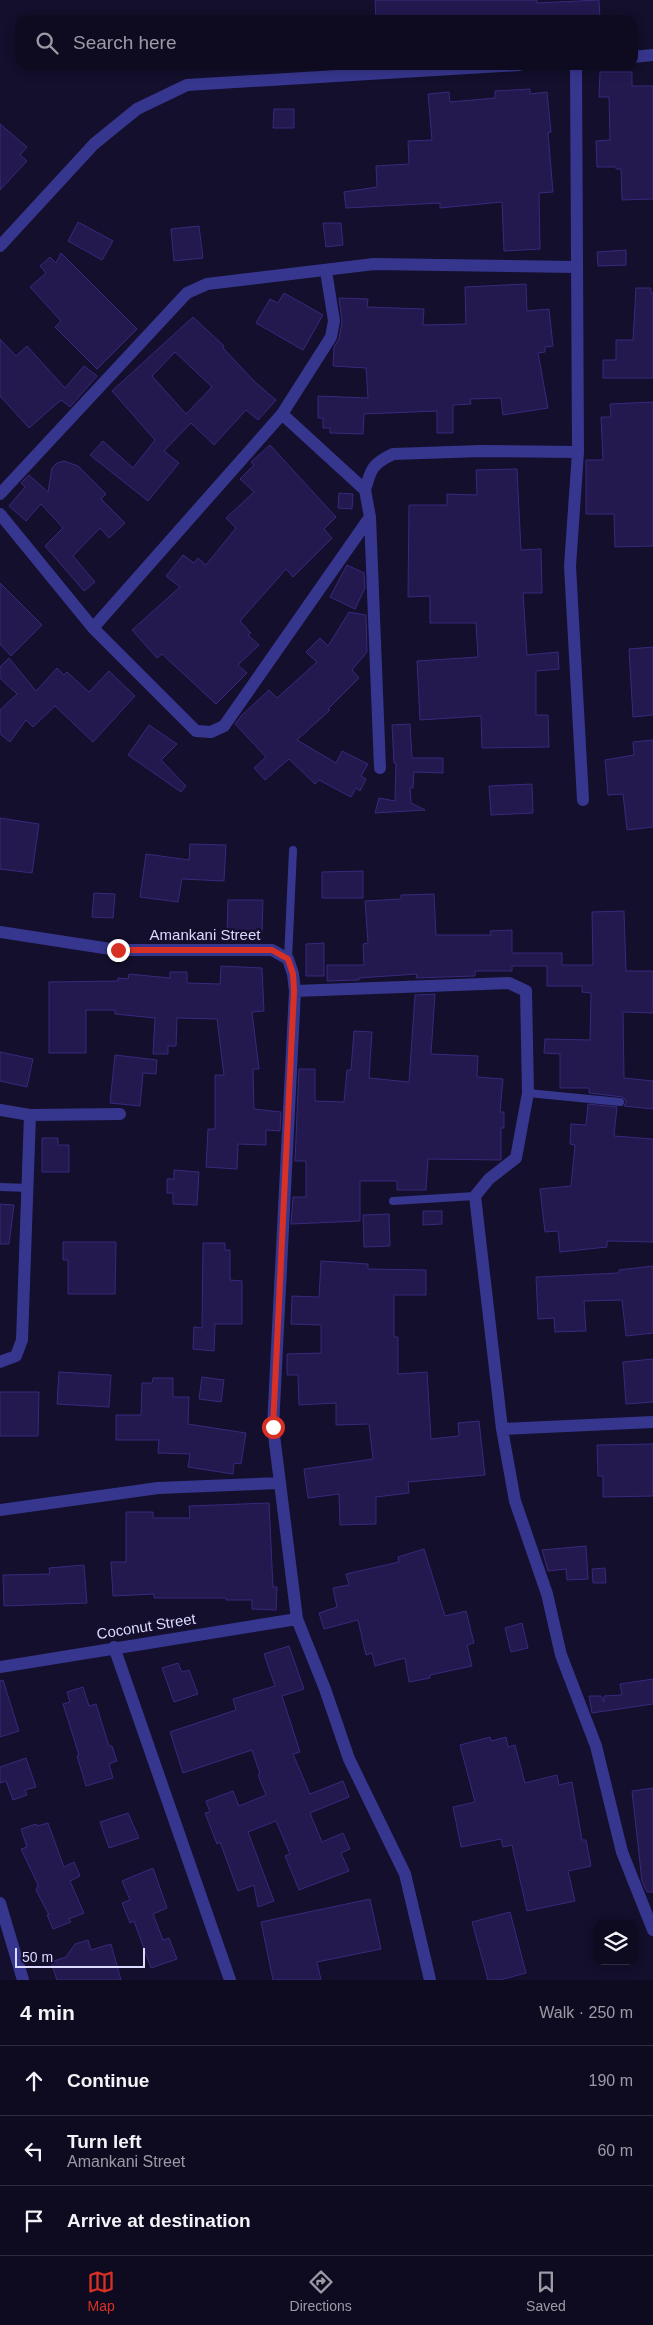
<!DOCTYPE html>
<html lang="en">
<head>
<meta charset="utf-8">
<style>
  body { margin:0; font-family:Arial,sans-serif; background:#1c192e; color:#f1f3f6 }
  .controls { position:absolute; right:15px; bottom:15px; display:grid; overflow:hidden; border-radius:10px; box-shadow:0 2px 12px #0003 }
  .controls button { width:45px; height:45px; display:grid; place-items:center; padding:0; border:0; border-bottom:1px solid #2e2b3f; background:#0e0b21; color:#f1f3f6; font:25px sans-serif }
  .scale { position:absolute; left:15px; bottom:12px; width:130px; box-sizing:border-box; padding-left:5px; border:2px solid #dddaff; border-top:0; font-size:14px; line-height:18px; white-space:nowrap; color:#dddaff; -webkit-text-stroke:4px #130f2c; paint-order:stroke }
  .stop { position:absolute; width:15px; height:15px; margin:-11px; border:4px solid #d93025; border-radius:50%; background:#fff }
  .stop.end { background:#d93025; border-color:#fff; box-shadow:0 1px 5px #0008 }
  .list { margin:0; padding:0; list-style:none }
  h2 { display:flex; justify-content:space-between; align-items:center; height:65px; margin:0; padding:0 20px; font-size:21px }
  h2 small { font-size:16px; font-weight:400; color:#9b9ba5 }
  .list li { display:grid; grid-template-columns:32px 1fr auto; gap:15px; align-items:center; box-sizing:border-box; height:70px; padding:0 20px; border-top:1px solid #2e2b3f }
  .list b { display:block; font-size:19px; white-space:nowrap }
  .list p { margin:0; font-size:16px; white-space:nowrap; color:#9b9ba5 }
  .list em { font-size:16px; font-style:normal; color:#9b9ba5 }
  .icon { flex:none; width:28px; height:28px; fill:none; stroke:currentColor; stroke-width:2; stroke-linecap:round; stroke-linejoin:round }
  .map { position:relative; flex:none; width:653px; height:1980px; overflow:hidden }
  .search { position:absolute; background:#0e0b21; box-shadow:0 2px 12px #0003; left:15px; right:15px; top:15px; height:55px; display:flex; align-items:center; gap:12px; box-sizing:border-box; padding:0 18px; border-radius:15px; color:#9b9ba5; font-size:19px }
  .sheet { height:275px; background:#0e0b21 }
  nav { display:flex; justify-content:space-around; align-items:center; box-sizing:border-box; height:70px; border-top:1px solid #2e2b3f; background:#0e0b21; font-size:14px; color:#9b9ba5 }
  nav a { display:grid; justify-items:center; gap:2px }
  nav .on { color:#d93025 }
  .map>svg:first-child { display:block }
  .building { fill:#23194f; stroke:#38297d; fill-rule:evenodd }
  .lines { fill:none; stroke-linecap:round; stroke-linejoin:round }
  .lane { stroke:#37368f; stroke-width:8 }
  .street { stroke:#37368f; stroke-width:12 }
  .route { stroke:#d93025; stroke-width:6 }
  .labels { text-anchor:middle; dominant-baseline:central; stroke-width:5; stroke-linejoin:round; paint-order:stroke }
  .street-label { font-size:15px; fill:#dddaff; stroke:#130f2c }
</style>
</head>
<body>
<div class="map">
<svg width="653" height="1980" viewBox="0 0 653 1980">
  <rect width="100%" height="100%" fill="#130f2c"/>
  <path class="building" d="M375,0H537V3L599,0L600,20H376Z
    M600,72H632V86H653V199L622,200L621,169H616V167H597L596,141L610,140L609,97H599Z
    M530,89V94L547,92L551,132L548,133L553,192L539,193L540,249L504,251L502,202L440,208V203L346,208L344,192L377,187L376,166L409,164L408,141L432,140L428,94L449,92L450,102L495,98V91Z
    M274,109H294V128H273Z
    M0,124L27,147L20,155L27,161L0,190Z
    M78,222L113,241L102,260L68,241Z
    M323,223H341L343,245L326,247Z
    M199,226L203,258L174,261L171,229Z
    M626,250V265L598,266L597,252Z
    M61,253L137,329L97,369L55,327L61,321L30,287L46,273L40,266L50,257L56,263Z
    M526,284L527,311L549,309L553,346L545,347V352L538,353L548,408L503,415L501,398L470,399L471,404L453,405V433H437V411L364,414L363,434L330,433V428H323V418H318V396L368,398L366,368L333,366L334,347L339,339L342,322L339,298L368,299L367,307L424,309L423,325L466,324L465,287Z
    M636,288H651V293H653V378H603V360H616V340H633Z
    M284,293L323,315L303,350L256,323L270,299L278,303Z
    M193,317L224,346L223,348L255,382L276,400L258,420L246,410L214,445L191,423L164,451L179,463L148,501L90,455L103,441L133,468L155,440L112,391ZM175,352L212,387L186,414L152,376Z
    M0,339L16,356L27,346L65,388L84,366L97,376L70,407L61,400L29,428L0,396Z
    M653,402V546L615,547L614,514H586V460H603L601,417H611L610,404Z
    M270,445L336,517L324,529L332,538L293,577L286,569L240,621L251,633L248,635L259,645L238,665L247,673L216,704L162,654L157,658L132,630L180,587L166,576L183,555L194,563L198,558L206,565L236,528L226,518L254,492L240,479L254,465L251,462Z
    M64,461L78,466L106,494L101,499L125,523L109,538L100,528L73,556L95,582L84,591L45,546L63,528L41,504L26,521L9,506L25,487L21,483L29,475L48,492L52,468L57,463Z
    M517,469L521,550L541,549L542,593H523L527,655L558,652L559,669L536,671V715H548L549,747L482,748L481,716L420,720L417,661L478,657L476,623H430V596L408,597L409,505H447V494L477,495L476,470Z
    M339,493L353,494L352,509L338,508Z
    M347,565L364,573L365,588L355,609L330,597Z
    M0,583L42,625L11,656L0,644Z
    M349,612L366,615L367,652L352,670L359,678L328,709L330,710L297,740L336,763L342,751L368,764L361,776L366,779L360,791L356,788L351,797L319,780L315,784L289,759L265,780L254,768L266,757L235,724L242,715L269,690L277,698L317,662L306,652L320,638L328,646Z
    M653,647V715L633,717L629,649Z
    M9,658L36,691L57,668L64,675L67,672L89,692L109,671L135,696L93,742L55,706L33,727L26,720L10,742L0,734V710L17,694L0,678V667Z
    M410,724L412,758H443V773L414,772L413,788H410L411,803L425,810L375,813L379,798L395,801L396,763H394L392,725Z
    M149,725L177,744L161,760L186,786L181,792L128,755Z
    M653,740V827L627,830L623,794L608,795L605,760L634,755L633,742Z
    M532,784L533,813L491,815L489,786Z
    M0,818L39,824L32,873L0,869Z
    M190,844L226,845L224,881L182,879L178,902L140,897L146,854L189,860Z
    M363,871V898H322V872Z
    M94,893L115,894L113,918L92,917Z
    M434,894L436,935H491L490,931L512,930V953H562V965H593L592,912L624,911L626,971H653V1013L623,1012L624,1078L653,1081V1109L624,1106L626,1102L623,1097L589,1093V1088H560V1054L544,1053L545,1039L590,1040L591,993L582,992V986H547V966H512V971H475V976L416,978L417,974L359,978V980L327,981V965H364L363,944L368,943L365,901L401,899V895Z
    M228,900H263L262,933L227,932Z
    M324,943V976H306V944Z
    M221,966L262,968L264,1011L252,1012L259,1069H253L254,1109L281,1112L280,1131L266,1130V1145L238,1144L237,1169L206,1167L208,1129H215V1075H224L217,1019L177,1018L176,1046H168V1054H153L155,1018L115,1014V1010H86V1053H49V982L118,981V978L128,979L129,974L170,978V972H187V983L220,984Z
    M435,994L431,1054L478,1056L477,1077L503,1079L500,1112H504V1128H501V1160L428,1159L426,1190H397V1181H360V1221L291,1224L293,1197H306V1161H295L299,1069H315V1101L344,1102L347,1070H351L354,1031L372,1032L369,1078L409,1082L415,995Z
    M0,1052L33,1059L27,1087L0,1081Z
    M115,1055L157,1060L156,1074L143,1073L140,1106L110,1103Z
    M588,1104L617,1107L614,1136L653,1139V1242L607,1241V1247L560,1252L558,1231L545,1232L540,1189L571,1186L575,1145L570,1144L571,1124L586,1125Z
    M42,1138H58V1145H69V1172H42Z
    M174,1170L199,1172L197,1205L173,1204V1193H167V1179H174Z
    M0,1204L14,1205L9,1244H0Z
    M423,1211H442V1224L423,1225Z
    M389,1214L390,1246L364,1247L363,1215Z
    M63,1242H116L115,1294H68V1260H63Z
    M203,1243H225V1250H230V1280L242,1281V1324H215L214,1351L193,1349L194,1327L202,1328Z
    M321,1261L368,1264V1269L426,1270V1295H394V1337H398V1374L427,1372L431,1439L459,1436L458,1423L479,1421L485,1475L408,1482L409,1493L376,1497V1524L340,1525L339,1494L308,1498L304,1469L373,1459L369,1424L336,1425V1403L299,1405L298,1375H287V1354L321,1353V1325L291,1324L292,1296L319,1297Z
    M653,1266V1333L626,1336L622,1300L584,1301L586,1331L555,1332L554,1318L538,1319L536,1277L619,1273V1270Z
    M653,1359V1402L626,1404L623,1362Z
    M59,1372L111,1375L109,1407L57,1404Z
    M202,1377L224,1380L221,1402L199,1399Z
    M153,1378H173V1397H189L188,1424L246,1433L241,1464L234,1463L233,1474L188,1467L190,1454L158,1453L159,1440H116V1415H141L142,1383H152Z
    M0,1392H39L38,1436H0Z
    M653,1444V1496L603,1497V1476H598L597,1445Z
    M269,1503L273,1587H277L276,1610L252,1609V1600H226V1598H154V1594L113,1596L111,1562H126V1512H153V1518H190L189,1506Z
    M586,1546L588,1579L567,1580L566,1569L548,1571L542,1550Z
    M424,1549L445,1616L466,1611L474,1643L467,1645L472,1666L430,1675V1678L409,1682L405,1658L375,1666L372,1653L366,1655L358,1620L324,1629L319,1613L337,1607L333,1588L349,1585L346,1574L399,1562L398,1557Z
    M84,1565L87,1603L4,1606L3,1575L50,1574L49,1568Z
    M605,1568L606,1583H593L592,1569Z
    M522,1623L528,1648L511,1652L505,1628Z
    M289,1646L304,1689L282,1696L300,1752L293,1754L310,1794L343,1781L349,1797L310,1813L322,1842L343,1833L350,1849L341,1853L349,1871L299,1890L285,1856L290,1854L276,1821L248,1832L274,1901L258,1907L254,1885L238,1891L220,1842L217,1844L205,1813L210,1812L206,1801L233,1791L239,1806L266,1795L258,1775L260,1774L252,1750L183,1773L170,1732L236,1710L233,1699L275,1686L264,1654Z
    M178,1663L182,1672L189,1670L198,1694L174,1702L162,1668Z
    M653,1679V1704L592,1713L589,1696H601L604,1702V1696L622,1695L620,1684Z
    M3,1680L19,1731L0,1737V1681Z
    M83,1687L89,1706L96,1704L109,1746H112L117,1761L109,1764L113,1778L86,1786L77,1756L79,1755L63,1704L70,1702L67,1692Z
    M490,1737L491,1741L506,1737L508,1747L515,1745L525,1783L557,1775L559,1785L572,1782L582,1840H586L591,1866L568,1871L575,1901L527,1911L512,1845L503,1847L501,1839L461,1847L453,1807L475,1802L460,1745Z
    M26,1758L36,1787L25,1790L27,1795L13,1800L6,1781L0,1783V1767Z
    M653,1788V1892H647L642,1881L632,1791Z
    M128,1813L139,1838L109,1848L100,1822Z
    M48,1823L64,1867L74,1862L80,1876L70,1881L84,1913L69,1919L71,1922L53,1929L47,1915H49L36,1890L38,1885L21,1849L27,1847L21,1829L36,1824L37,1826Z
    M153,1868L167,1908L153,1914L163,1940L169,1938L177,1959L151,1968L134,1921L130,1923L122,1903L130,1900L122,1881Z
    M370,1899L381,1949L317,1962L321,1980H273L261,1922Z
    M510,1912L526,1973L500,1980H488L472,1922Z
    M88,1940L91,1950L111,1944L121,1980H57L51,1962L66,1957L75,1944Z"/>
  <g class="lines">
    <path class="lane" d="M288,959L293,850
      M528,1093L620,1102
      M0,1187L29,1188
      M393,1201L475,1196"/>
    <path class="street" d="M633,57L653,55
      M576,65L578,452L570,566L583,800
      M0,246L94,144L137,109L187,85L519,65
      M282,414L365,490L370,517L380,768
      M365,490C371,469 372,464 393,454L481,451L578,452
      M0,494L187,293L207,284L374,264L576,267
      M0,514L93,628L196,731L211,732L224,726L370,517
      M93,628L282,414L331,337L334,321L326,271
      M0,932L117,950H272L288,959L293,974L295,991L273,1427L297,1619L325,1689L349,1759L405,1874L430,1980
      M295,991L509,983L526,991L528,1093L516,1158L489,1179L475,1196L502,1429L515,1501L547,1594L561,1655L596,1746L622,1852L653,1930
      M0,1110L30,1115L120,1114
      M0,1362L16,1356L22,1340L30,1115
      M502,1429L653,1422
      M0,1510L158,1488L280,1483
      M114,1647L230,1980
      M0,1667L297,1619
      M0,1903L23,1980"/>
  </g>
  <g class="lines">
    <path class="route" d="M118,950H272L288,959L293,974L294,991L273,1427"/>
  </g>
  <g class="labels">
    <g class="street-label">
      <text x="205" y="934">Amankani Street</text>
      <text transform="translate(146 1626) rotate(-9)">Coconut Street</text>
    </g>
  </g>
</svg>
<div class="controls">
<button><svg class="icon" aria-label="layers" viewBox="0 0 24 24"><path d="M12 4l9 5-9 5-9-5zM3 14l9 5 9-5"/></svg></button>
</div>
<div class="scale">50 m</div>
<div class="stop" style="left:273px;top:1427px"></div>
<div class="stop end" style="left:118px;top:950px"></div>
<div class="search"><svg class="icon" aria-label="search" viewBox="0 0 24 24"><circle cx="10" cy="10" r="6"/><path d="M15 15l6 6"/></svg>Search here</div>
</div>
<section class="sheet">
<h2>4 min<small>Walk · 250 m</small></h2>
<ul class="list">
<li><svg class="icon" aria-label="ahead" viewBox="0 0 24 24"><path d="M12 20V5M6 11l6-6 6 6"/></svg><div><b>Continue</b></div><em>190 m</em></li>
<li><svg class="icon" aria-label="left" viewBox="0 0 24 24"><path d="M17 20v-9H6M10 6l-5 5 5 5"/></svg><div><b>Turn left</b><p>Amankani Street</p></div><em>60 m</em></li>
<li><svg class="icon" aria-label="arrive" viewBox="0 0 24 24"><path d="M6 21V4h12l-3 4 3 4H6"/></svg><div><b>Arrive at destination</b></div></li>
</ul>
</section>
<nav>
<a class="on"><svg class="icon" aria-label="map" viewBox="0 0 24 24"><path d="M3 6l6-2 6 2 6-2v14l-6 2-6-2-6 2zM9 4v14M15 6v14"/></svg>Map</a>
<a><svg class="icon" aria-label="directions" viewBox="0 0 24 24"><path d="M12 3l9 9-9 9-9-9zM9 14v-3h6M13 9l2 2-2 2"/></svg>Directions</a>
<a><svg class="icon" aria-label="saved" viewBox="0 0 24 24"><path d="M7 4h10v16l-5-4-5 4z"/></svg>Saved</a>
</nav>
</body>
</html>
